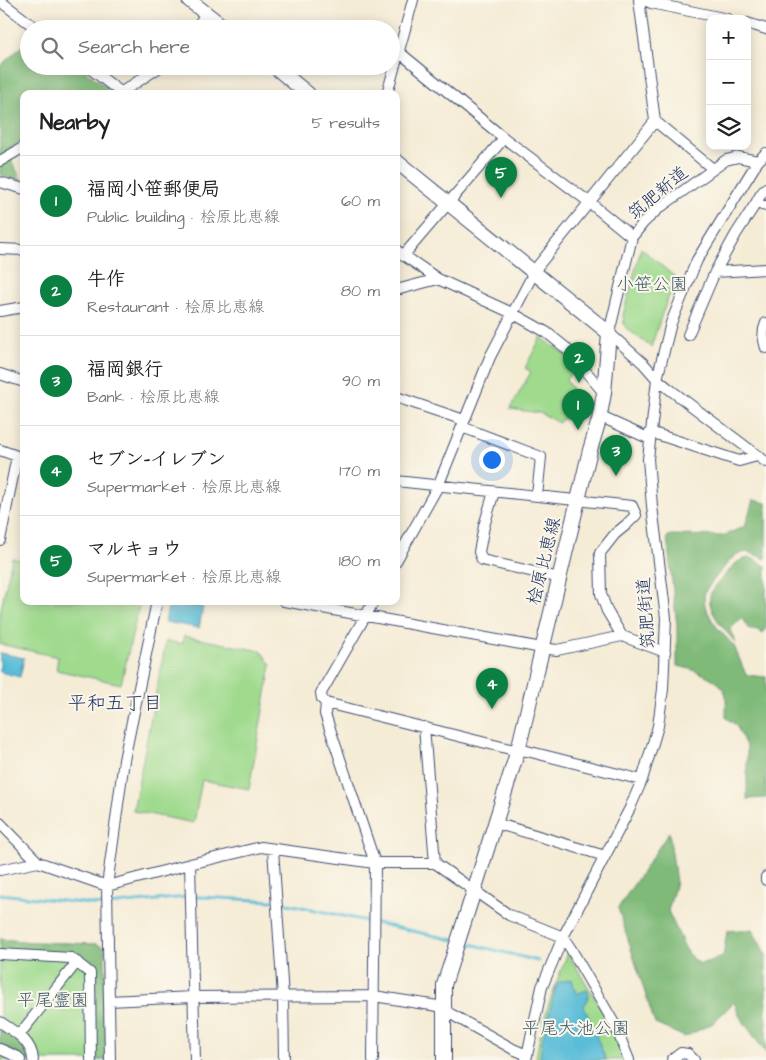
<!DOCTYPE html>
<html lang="en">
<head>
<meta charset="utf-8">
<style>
  body { margin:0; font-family:"Architects Daughter","Klee One",sans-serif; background:#f2f2f2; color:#202124 }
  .controls { position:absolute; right:15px; top:15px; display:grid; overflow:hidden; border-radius:10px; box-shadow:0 2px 12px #0003 }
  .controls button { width:45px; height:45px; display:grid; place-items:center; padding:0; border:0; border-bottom:1px solid #e0e0e0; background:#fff; color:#202124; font:25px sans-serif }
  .you { position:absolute; left:491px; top:459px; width:18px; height:18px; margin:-12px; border:4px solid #fff; border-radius:50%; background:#1a73e8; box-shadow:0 0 0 8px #1a73e833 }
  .badge { display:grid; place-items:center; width:32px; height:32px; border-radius:50%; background:#0b8043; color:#fff; font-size:16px; font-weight:700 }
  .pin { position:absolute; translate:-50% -41px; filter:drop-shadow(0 1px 2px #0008) }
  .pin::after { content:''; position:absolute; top:26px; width:18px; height:15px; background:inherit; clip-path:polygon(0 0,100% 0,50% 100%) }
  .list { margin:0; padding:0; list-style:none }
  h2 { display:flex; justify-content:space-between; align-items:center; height:65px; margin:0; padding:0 20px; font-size:21px }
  h2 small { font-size:16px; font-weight:400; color:#757577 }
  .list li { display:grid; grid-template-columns:32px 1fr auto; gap:15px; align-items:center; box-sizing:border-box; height:90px; padding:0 20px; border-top:1px solid #e0e0e0 }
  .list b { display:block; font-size:19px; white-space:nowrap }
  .list p { margin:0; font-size:16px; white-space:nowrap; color:#757577 }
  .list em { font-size:16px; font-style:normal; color:#757577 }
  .icon { flex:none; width:28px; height:28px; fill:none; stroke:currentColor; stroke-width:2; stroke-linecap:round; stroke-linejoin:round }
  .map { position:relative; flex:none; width:766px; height:1060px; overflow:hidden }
  .search { position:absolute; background:#fff; box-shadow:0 2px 12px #0003; left:20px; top:20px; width:380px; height:55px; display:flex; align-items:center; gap:12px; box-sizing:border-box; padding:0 18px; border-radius:28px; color:#757577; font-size:19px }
  .panel { position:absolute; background:#fff; box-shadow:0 2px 12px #0003; left:20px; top:90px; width:380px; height:515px; border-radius:10px }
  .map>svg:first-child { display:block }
  .green { fill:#9fda8d; stroke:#5d8476 }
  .forest { fill:#7fba78; stroke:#4d746b }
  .water { fill:#58bcd7; stroke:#3a769a }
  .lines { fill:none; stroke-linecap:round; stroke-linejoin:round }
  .stream { stroke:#58bcd7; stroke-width:3 }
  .minor-casing { stroke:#3c4b70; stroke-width:12 }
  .major-casing { stroke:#3c4b70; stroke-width:16 }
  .minor { stroke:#fff; stroke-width:10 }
  .major { stroke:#fff; stroke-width:14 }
  .labels { text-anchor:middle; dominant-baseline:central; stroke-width:4; stroke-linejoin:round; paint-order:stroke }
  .street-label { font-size:18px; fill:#1b2f5e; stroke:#fbf7ec }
  .park-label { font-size:18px; fill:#3c5a6a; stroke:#fbf7ec }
  .neighbourhood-label { font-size:19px; fill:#1b2f5e; stroke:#fbf7ec }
</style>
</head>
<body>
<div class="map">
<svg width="766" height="1060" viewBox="0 0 766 1060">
  <rect width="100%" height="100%" fill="#fbf7ec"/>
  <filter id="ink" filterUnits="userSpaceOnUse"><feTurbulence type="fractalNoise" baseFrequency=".02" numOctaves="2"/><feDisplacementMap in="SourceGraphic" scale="10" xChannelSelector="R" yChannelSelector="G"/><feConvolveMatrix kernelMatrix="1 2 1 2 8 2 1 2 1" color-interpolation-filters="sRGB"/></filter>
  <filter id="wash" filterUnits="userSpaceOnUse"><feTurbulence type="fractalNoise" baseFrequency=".0096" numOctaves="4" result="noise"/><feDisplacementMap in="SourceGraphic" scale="20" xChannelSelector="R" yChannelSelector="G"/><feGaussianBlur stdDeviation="1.12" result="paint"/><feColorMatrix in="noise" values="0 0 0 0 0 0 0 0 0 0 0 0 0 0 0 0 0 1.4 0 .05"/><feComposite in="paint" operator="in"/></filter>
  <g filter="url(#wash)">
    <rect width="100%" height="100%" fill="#f5ecd6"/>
    <path class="green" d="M641,248L676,278L662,314L651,347L626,328L624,324L623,315Z
      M541,337L564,354L575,368L566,380L572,389L580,392L572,419H562L559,423L540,413L510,409L531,372L525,368Z
      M12,558L24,561V601H140L121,684L56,670L58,657L0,644V613Z
      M184,636L261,651L271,665L249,789L202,780L194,823L133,811L166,641L182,644Z
      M0,939L32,942L97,944L106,1060H0Z
      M568,953L614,1030L625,1060H536C540,1023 554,988 568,953Z"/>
    <path class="forest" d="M29,40V66H78L107,87L105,94H24V140L6,150L22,181L3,176L0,174V66Z
      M753,500L766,503V559L748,552L742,553L736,555L730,560L707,588L704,595L705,606L713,622L720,631L734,646L746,675L766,677V798L747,799V748L736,725L726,718C726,710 727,700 725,693C721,678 690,668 677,666V626L667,537L671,535L723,536L745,526Z
      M748,558H751L766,566V628L762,634L760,630H750L742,619L730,629L736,643C726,631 704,609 711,593C715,584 730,570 736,563L741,560Z
      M669,832L676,882L668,911L688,954L700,964L723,957L727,931L752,929L766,955V1053L740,1017L734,1002L713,1023L685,1037L655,1024L618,908Z
      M0,939L32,942L97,944L105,948L106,1060H93L92,976L72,956L0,953Z
      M0,1026L17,1037L32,1060H26L21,1055L0,1045Z"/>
    <path class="water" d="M169,601L203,607L199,628L165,622Z
      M0,653L24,658L20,677L0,672Z
      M572,979L576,994L587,990L589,995L584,1006L606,1060H540L542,1041L557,983Z"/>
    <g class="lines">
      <path class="stream" d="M0,894L100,905L117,904L186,897H202L273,901
        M279,902L454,940
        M463,942L538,961"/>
    </g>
  </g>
  <g filter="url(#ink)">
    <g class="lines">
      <defs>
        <path id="minor" d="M639,0L655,121
          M644,0L651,3L728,19
          M0,1L37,29
          M747,23L766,29
          M195,29L207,13
          M399,52L504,138L589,202L632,237
          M87,66L123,94
          M119,94L161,66
          M387,94L413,0
          M0,161L24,147
          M758,161L738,157L726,160L658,209L644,222L632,237L609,333L643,363L657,379L668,388L766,462
          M0,182L24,189
          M766,188L761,194L756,203L766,206
          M0,249L24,250
          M396,250L438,279L512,313L546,332L566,348L604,393
          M403,256L504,138
          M715,272L766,269
          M396,290L438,279
          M0,311L24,307
          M766,323C762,332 763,339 766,348
          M688,335L715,272L736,234L756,203
          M0,374L24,382
          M396,397L464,420
          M599,416L650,439
          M462,427L541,457L537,496
          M650,432L739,461L757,456
          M0,450L17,456L0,540
          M396,481L632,506L636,515L626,525L615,534L600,553L601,594L607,611L622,636
          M494,492L484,526L479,552L482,560L560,578
          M396,561L438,486L490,357L531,278L533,272L655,121L713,169
          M284,601L542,648L557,650L622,636L665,652
          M374,601L321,693L322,699L326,703L510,749L527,751L642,780
          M326,703L325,714L375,863L373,1060
          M424,727L435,863
          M0,823L38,862L107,886L190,864L261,847L375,863H435L509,915L563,937L571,949L615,1025L629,1060
          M495,823L605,856
          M273,849L283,997L284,1060
          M190,864L195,1060
          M0,870L38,862
          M766,877V880
          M0,954L71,958L90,973L91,1060
          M109,1001L193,997L374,996L444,1007L449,1013L513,1049L527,1055
          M0,1022C15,1032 32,1041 33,1060
          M19,1035L77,962
          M0,1049L18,1057L20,1060
          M110,1060L107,886L124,760L157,601
          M526,1060L542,987L563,937L630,808L642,780L658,726L663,689L666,618L652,506L648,459L657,379L671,323L697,260L758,161L766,153
          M672,1060L681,1053L688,1054L694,1060"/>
        <path id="major" d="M189,0L226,29
          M274,66L308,94
          M396,161L609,333L604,393L599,420L590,450L518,750L474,891L444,985V1060"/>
      </defs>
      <use href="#minor" class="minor-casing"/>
      <use href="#major" class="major-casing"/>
      <use href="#minor" class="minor"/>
      <use href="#major" class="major"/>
    </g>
  </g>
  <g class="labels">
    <g class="street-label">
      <text transform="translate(658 193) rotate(-40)">筑肥新道</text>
      <text transform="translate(544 561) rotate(-76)">桧原比恵線</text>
      <text transform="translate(646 613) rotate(-94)">筑肥街道</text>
    </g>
    <g class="park-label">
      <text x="652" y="284">小笹公園</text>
      <text x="53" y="1000">平尾霊園</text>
      <text x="576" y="1028">平尾大池公園</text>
    </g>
    <g class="neighbourhood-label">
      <text x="115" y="703">平和五丁目</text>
    </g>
  </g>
</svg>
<div class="controls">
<button>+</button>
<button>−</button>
<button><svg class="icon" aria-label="layers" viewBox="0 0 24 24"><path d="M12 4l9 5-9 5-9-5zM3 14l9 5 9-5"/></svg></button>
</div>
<div class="you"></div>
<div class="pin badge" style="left:578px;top:430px">1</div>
<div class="pin badge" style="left:579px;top:383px">2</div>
<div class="pin badge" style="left:616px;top:476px">3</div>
<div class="pin badge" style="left:492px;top:709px">4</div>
<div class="pin badge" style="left:501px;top:198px">5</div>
<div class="search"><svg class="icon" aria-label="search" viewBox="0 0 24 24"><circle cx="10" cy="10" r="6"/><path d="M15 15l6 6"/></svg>Search here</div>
<section class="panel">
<h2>Nearby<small>5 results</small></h2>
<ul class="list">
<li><span class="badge">1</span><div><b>福岡小笹郵便局</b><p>Public building · 桧原比恵線</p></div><em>60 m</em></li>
<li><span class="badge">2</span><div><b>牛作</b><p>Restaurant · 桧原比恵線</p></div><em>80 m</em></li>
<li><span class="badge">3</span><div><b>福岡銀行</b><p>Bank · 桧原比恵線</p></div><em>90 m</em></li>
<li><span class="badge">4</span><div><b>セブン-イレブン</b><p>Supermarket · 桧原比恵線</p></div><em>170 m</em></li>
<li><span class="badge">5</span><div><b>マルキョウ</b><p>Supermarket · 桧原比恵線</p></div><em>180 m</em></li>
</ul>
</section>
</div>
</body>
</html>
